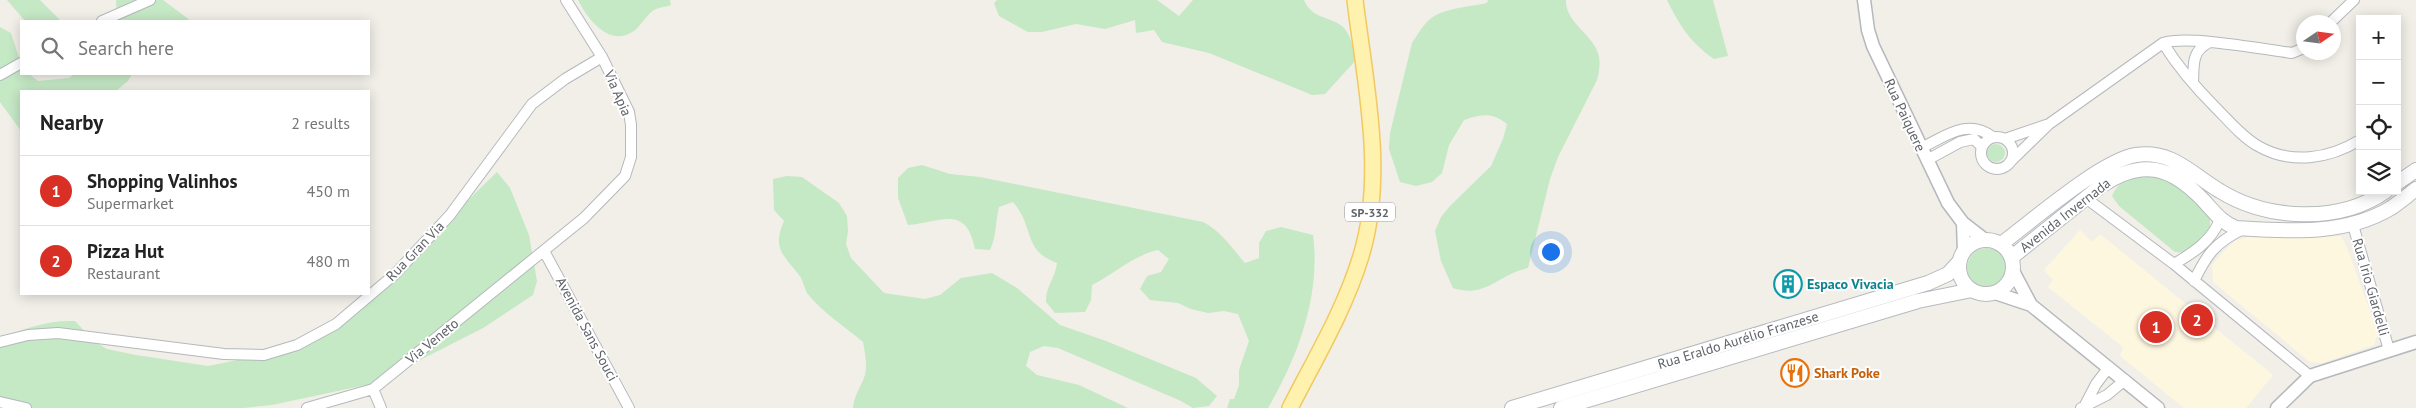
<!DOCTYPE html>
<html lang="en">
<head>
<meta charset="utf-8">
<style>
  body { margin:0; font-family:"PT Sans",sans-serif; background:#f6f6f6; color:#222 }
  .controls { position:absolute; right:15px; top:15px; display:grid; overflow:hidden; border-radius:0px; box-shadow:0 2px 12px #0003 }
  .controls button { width:45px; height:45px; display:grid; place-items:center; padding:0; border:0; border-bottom:1px solid #e0e0e0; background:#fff; color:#222; font:25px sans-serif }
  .compass { position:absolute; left:2296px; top:15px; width:45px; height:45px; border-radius:50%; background:#fff; box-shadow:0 2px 12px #0003; rotate:77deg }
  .you { position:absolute; left:1550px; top:251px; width:18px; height:18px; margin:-12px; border:4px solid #fff; border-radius:50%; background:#1a73e8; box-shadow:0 0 0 8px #1a73e833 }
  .badge { display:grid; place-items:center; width:32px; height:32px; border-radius:50%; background:#d93025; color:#fff; font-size:16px; font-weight:700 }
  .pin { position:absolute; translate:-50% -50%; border:2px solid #fff; box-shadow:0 1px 5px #0006 }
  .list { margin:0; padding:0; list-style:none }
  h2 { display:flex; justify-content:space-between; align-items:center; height:65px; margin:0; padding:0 20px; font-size:21px }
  h2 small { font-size:16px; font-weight:400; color:#767676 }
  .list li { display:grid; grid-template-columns:32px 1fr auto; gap:15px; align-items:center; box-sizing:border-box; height:70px; padding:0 20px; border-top:1px solid #e0e0e0 }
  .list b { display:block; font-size:19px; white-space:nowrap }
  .list p { margin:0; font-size:16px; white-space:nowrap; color:#767676 }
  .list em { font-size:16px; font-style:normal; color:#767676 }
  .icon { flex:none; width:28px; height:28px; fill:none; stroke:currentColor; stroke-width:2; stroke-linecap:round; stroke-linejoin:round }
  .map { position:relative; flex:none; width:2416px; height:408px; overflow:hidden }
  .search { position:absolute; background:#fff; box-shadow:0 2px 12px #0003; left:20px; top:20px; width:350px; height:55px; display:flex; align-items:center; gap:12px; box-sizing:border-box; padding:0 18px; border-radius:0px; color:#767676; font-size:19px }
  .panel { position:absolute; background:#fff; box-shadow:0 2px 12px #0003; left:20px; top:90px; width:350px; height:205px; border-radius:0px }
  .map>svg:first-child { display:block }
  .commercial { fill:#fef7e0 }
  .green { fill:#c5e8c5 }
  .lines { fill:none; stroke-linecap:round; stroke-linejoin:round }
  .minor-casing { stroke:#b5b8bc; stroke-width:12 }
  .tertiary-casing { stroke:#b5b8bc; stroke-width:15 }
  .secondary-casing { stroke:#b6babf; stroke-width:16 }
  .primary-casing { stroke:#f2c960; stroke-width:18 }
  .minor { stroke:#fff; stroke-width:10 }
  .tertiary { stroke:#fff; stroke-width:12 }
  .secondary { stroke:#fff; stroke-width:14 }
  .primary { stroke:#fff2af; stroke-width:15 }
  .labels { text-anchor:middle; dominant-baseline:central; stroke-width:4; stroke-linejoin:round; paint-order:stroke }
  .shield { fill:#fff; stroke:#8f9295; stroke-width:1 }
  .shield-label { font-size:12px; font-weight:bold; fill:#5f6368 }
  .street-label { font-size:14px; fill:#5f6368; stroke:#fff }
  .culture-label { font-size:14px; font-weight:bold; fill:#0d838f; stroke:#fff; text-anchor:start }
  .food-label { font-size:14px; font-weight:bold; fill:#c56008; stroke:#fff; text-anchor:start }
</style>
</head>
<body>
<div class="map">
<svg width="2416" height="408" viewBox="0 0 2416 408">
  <rect width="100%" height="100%" fill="#f1efe8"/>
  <path class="commercial" d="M2080,230L2092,242L2100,234L2273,375L2246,408H2184L2120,356L2123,347L2048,287L2053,280L2044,270Z
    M2258,234L2317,237L2341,236L2347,248L2378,333L2374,345L2322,363L2310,362L2213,282L2212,265L2224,251L2235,241Z"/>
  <path class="green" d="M7,0H40L61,21H25Z
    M116,0H163L191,21H117Z
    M578,0H670L671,5C666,7 661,7 656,9C647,13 642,25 634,31C610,48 588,20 578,0Z
    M997,0H1157L1179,16L1193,0H1304C1311,17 1325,16 1339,24C1350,30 1354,49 1356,60L1325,94L1312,95L1209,53L1162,42L1154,30L1136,33L1135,20L1105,29L1076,24L1042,32H1028L999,16L994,3Z
    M1488,0H1566C1565,22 1592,34 1598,53C1601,62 1599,72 1597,80L1558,157L1550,179L1528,268C1499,274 1485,299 1453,288L1441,261L1435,231L1441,217L1450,206L1491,166L1503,139L1507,124C1492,112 1482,114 1464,120L1449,145L1442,173L1432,182L1416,186L1400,182L1389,149L1390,133L1412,43C1417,36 1422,26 1429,20C1442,8 1469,7 1487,3Z
    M1667,0H1713L1728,56L1714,59C1691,43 1679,25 1667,0Z
    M0,27L11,33L21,64V74H29L38,81L69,78L74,74H132L128,81L116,91H21V131L0,102Z
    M1987 153a9 9 0 1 1 18 0a9 9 0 1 1-18 0Z
    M922,165L950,174L980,177L1203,222C1222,232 1231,247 1245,263L1259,258V243L1266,231L1281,227L1313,235C1321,295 1298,357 1268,408H1227L1230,399H1234L1239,385V370L1249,341L1238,314L1224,311L1208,313L1191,309L1178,303L1150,300L1140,289L1147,276L1161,272L1169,259L1158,250C1134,255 1114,274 1092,285L1091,300L1085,312L1055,313L1046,302C1046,285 1055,279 1057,263C1022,250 1035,227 1013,202L999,207C995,222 997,235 990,250L975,249C966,204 942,222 908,225L898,198V178L908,168Z
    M497,172L510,188L529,235L537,281L533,295L483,328L375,383L272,405L243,408H0V339C24,328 49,320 75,321L95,342L107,349L136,355L208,366L296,348L335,323L426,241Z
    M2145,175L2174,181L2210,216V228L2188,253L2175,252L2119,206L2112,196C2119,181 2129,178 2145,175Z
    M787,176L802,177L839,203L847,216L848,231L846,244L851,258L884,293L925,299L940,295L961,278L992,273L1017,288L1060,325L1106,341L1196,378L1217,396L1209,406L1193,408L1181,401L1058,348L1044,346L1030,352L1026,366L1037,375L1079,385L1128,408H853C854,396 860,388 864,378C868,367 865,353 863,342C844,326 822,312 807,293C804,287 803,280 799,275C783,254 772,249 784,221L774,210L773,179Z
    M1967 268a20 20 0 1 1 40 0a20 20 0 1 1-40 0Z"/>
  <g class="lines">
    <defs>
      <path id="minor" d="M102,21L150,0
        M2331,22L2354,0
        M2163,43C2178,67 2196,88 2216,108C2229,121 2242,137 2258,146C2291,165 2329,159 2360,140
        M0,75L21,63
        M2193,83C2194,66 2191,52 2208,43
        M1981 153a16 16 0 1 1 32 0a16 16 0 1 1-32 0Z
        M2005,139L2046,125
        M1921,148C1946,136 1967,118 1993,137
        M1927,160L1960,142L1974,139L1982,147
        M2009,163L2049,124L2163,43C2189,35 2261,49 2292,53L2304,48
        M2087,199L2174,264L2310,376
        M2353,225L2389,350
        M544,251L629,408
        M2174,264C2193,253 2212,241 2220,219
        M2194,281C2207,254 2215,243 2243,229
        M0,342L28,335L58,333L224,354L264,355L297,345L336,324L395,274L450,215L532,104L565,79L602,57
        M373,389L381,408
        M0,402L26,408
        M2084,407L2096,384L2109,367
        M307,408L373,389L584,218L625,176L631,157V125L629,112L602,57L566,0
        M2081,408L2107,395L2125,380"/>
      <path id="tertiary" d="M1864,0L1868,30L1873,46L1948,203L1963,223L1985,240
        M1963,223L1964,252
        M2013,271L2031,305
        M1995,293L2031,305L2158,408
        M2277,408L2310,376L2416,342"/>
      <path id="secondary" d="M2397,183L2416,170
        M1959 267a27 27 0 1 1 54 0a27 27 0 1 1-54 0Z
        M2001,244C2032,221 2102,160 2136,155C2173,150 2191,174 2220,191C2267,220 2339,224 2386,191
        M2012,257L2101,186C2142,158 2171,166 2204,201C2214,212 2222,223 2236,228C2289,231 2344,236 2391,208C2400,202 2408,195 2416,189
        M1512,408L1928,283L1948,274L1959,262
        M1561,408L1918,301L1972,290"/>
      <path id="primary" d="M1290,408C1315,359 1345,309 1361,256C1386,174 1365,83 1355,0"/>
    </defs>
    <use href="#minor" class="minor-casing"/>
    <use href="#tertiary" class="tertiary-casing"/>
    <use href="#secondary" class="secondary-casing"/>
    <use href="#primary" class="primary-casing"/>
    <use href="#minor" class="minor"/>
    <use href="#tertiary" class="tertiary"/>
    <use href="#secondary" class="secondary"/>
    <use href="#primary" class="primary"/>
  </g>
  <defs>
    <symbol id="building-ring" viewBox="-11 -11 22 22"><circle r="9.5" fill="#fff" stroke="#0f9aa8" stroke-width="1.5"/><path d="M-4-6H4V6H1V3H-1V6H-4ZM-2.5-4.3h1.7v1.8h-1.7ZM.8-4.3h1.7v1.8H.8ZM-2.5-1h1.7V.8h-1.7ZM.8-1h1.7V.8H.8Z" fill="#0f9aa8"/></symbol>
    <symbol id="restaurant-ring" viewBox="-11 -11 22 22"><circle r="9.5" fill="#fff" stroke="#e8710a" stroke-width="1.5"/><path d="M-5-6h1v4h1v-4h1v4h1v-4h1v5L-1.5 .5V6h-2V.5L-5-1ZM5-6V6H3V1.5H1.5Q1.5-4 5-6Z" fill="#e8710a"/></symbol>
  </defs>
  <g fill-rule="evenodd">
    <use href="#building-ring" x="1772" y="268" width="32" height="32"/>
    <use href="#restaurant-ring" x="1779" y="357" width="32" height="32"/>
  </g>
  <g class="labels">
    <rect class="shield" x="1345" y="202.5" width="50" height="19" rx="4"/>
    <g class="shield-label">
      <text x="1370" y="212">SP-332</text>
    </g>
    <g class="street-label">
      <text transform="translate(618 93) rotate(67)">Via Apia</text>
      <text transform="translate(1905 115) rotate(65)">Rua Paiquere</text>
      <text transform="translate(2065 215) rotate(-38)">Avenida Invernada</text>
      <text transform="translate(415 251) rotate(-46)">Rua Gran Via</text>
      <text transform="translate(2371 287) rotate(74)">Rua Irio Giardelli</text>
      <text transform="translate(587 329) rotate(62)">Avenida Sans Souci</text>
      <text transform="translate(1738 340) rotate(-17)">Rua Eraldo Aurélio Franzese</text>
      <text transform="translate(432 341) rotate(-39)">Via Veneto</text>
    </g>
    <g class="culture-label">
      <text x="1807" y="284">Espaco Vivacia</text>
    </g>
    <g class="food-label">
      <text x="1814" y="373">Shark Poke</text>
    </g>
  </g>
</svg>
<div class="controls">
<button>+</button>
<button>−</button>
<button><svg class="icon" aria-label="locate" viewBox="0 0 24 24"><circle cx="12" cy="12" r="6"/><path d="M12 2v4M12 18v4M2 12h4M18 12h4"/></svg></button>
<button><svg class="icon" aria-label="layers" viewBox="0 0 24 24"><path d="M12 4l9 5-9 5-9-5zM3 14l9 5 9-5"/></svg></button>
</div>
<svg class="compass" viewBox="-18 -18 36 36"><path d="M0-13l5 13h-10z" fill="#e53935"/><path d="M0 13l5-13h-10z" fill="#767676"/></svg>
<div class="you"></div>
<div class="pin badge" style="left:2156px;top:327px">1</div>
<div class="pin badge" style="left:2197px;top:320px">2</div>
<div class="search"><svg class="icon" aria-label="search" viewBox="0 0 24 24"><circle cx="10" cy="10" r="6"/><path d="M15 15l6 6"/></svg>Search here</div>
<section class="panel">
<h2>Nearby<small>2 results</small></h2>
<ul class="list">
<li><span class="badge">1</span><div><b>Shopping Valinhos</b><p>Supermarket</p></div><em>450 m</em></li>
<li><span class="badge">2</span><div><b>Pizza Hut</b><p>Restaurant</p></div><em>480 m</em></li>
</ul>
</section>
</div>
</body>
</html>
